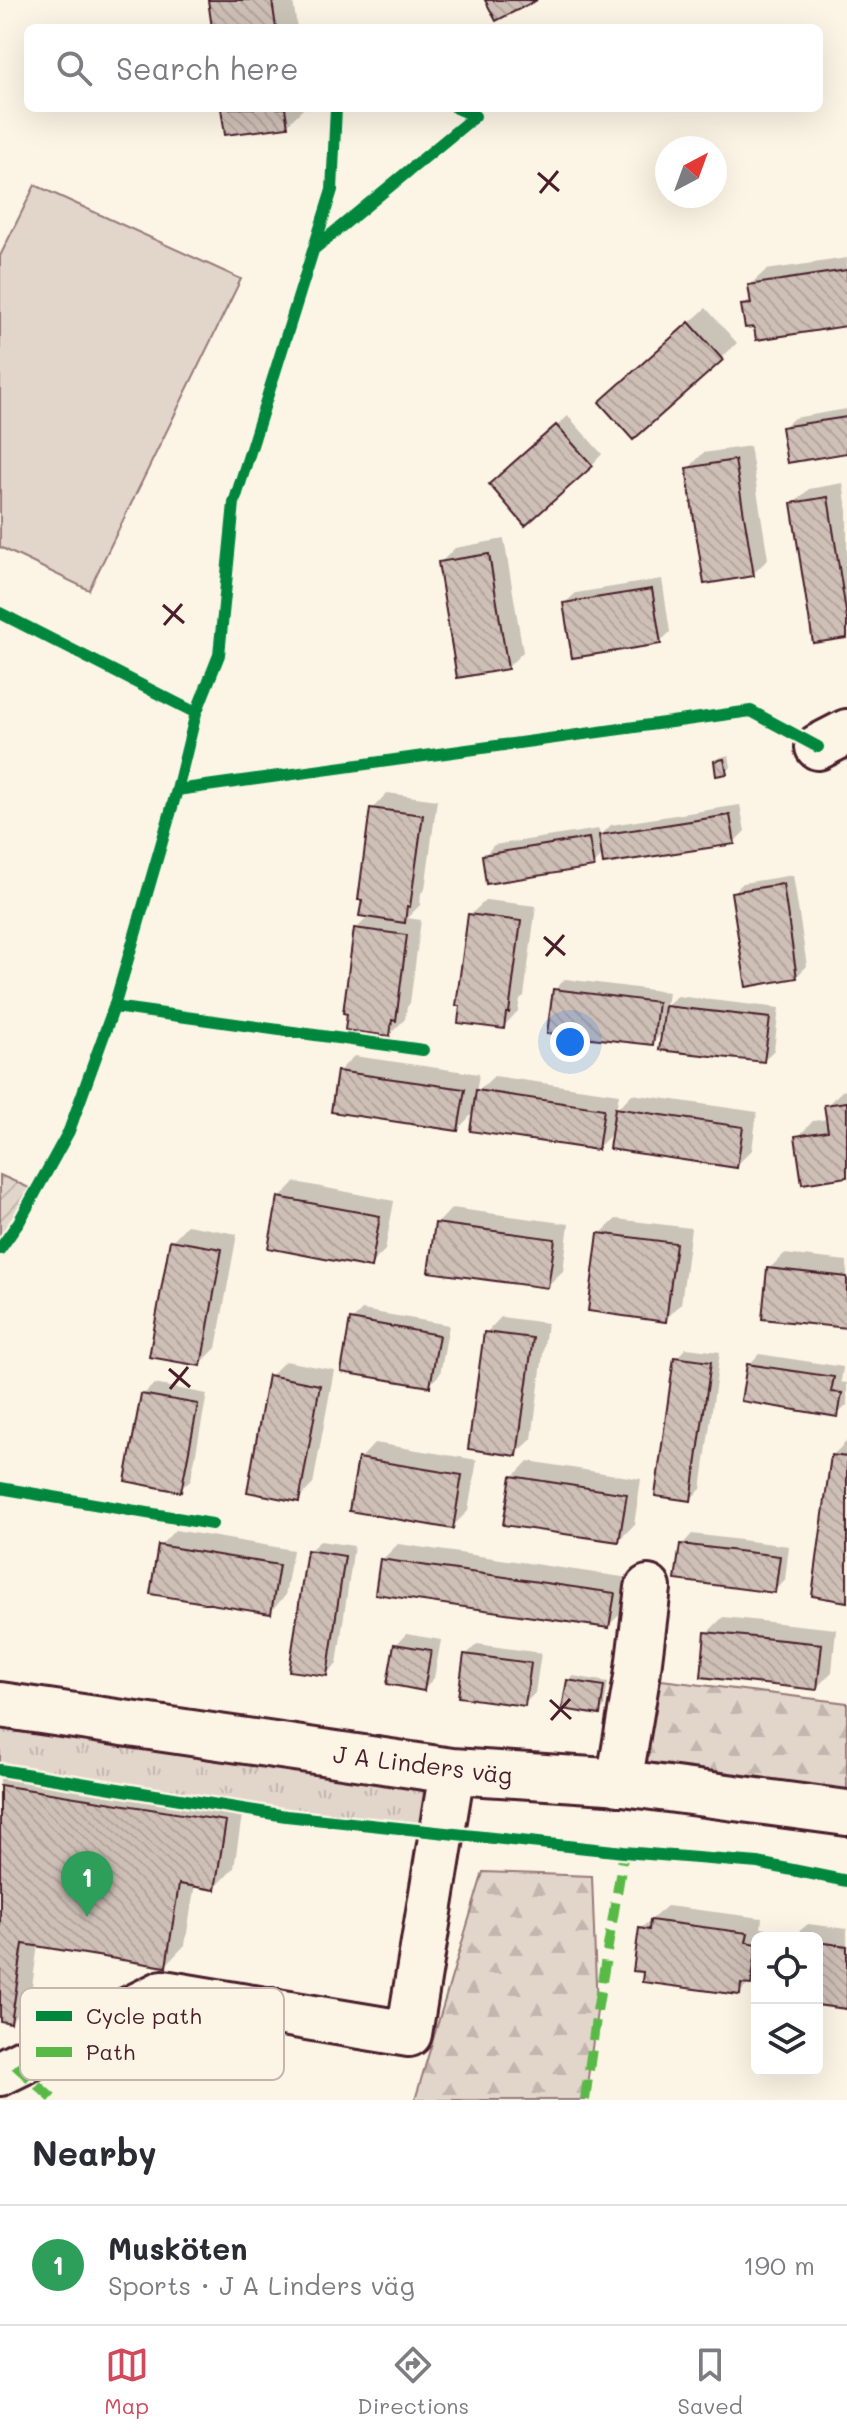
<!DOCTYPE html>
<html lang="en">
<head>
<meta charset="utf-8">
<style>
  body { margin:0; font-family:Mali,sans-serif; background:#f7f7f7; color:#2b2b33 }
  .controls { position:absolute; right:24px; bottom:24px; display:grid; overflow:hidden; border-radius:12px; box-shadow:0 8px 32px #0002 }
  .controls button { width:72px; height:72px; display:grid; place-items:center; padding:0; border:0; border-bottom:2px solid #e1e1e2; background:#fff; color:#2b2b33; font:40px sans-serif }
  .compass { position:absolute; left:655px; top:136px; width:72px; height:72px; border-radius:50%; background:#fff; box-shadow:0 8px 32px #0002; rotate:41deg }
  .you { position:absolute; left:570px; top:1042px; width:28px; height:28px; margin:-20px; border:6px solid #fff; border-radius:50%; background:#1a73e8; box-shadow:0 0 0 12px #1a73e833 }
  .badge { display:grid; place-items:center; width:52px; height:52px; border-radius:50%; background:#d1495b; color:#fff; font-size:26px; font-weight:700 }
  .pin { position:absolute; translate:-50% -66px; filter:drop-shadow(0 2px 4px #0008) }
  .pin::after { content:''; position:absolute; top:42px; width:28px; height:24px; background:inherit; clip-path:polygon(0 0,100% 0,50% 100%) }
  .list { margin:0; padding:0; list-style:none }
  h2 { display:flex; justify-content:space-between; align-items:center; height:104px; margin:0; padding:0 32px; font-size:34px }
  h2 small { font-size:26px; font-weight:400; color:#7c7c81 }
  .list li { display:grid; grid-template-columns:52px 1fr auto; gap:24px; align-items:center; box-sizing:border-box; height:120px; padding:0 32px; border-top:2px solid #e1e1e2 }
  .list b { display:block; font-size:30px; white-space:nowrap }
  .list p { margin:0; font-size:26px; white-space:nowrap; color:#7c7c81 }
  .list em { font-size:26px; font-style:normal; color:#7c7c81 }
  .icon { flex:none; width:44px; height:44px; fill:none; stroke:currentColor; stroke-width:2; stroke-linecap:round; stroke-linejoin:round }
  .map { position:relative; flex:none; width:847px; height:2100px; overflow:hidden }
  .search { position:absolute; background:#fff; box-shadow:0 8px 32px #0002; left:24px; right:24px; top:24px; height:88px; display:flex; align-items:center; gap:20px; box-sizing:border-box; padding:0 28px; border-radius:12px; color:#7c7c81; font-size:30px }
  .sheet { height:224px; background:#fff }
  nav { display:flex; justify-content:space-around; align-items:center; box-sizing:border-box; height:112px; border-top:2px solid #e1e1e2; background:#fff; font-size:22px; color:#7c7c81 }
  nav a { display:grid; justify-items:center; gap:4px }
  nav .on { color:#d1495b }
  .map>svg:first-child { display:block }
  .grass { fill:url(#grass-tufts); stroke:#967a7a; stroke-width:2 }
  .forest { fill:url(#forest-firs); stroke:#967a7a; stroke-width:2 }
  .garden { fill:url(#garden-furrows); stroke:#967a7a; stroke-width:2 }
  .pitch { fill:#e2d5ca; stroke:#967a7a; stroke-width:2 }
  .shadow { fill:#0003 }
  .building { fill:url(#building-back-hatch); stroke:#4a1f2b; stroke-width:2 }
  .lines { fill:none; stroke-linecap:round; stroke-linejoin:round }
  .minor-casing { stroke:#4a1f2b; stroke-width:50 }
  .minor { stroke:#fcf5e5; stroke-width:44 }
  .quiet { stroke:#58b947; stroke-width:10; stroke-dasharray:20 10; stroke-linecap:butt }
  .cycleway-casing { stroke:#fcf5e5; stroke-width:17 }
  .cycleway { stroke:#00873e; stroke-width:12 }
  .ticks { fill:none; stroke:#4a1f2b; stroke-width:3 }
  .labels { text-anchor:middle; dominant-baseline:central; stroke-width:7; stroke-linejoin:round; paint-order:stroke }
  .street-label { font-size:24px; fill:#4a1f2b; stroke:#fcf5e5 }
  .key { fill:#fcf5e5; stroke:#c7b5ad; stroke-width:2 }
  .key-label { font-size:22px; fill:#4a1f2b }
</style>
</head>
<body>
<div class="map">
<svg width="847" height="2100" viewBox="0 0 847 2100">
  <defs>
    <pattern id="grass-tufts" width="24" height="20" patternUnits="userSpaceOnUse" patternTransform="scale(2)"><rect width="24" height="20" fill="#e2d5ca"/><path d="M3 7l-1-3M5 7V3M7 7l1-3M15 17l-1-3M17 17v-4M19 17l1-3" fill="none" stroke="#c3b6ae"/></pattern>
    <pattern id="forest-firs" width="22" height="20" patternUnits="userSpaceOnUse" patternTransform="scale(2)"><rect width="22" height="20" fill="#e2d5ca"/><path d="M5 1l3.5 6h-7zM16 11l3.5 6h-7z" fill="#c3b6ae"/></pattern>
    <pattern id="garden-furrows" width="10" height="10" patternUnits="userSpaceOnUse" patternTransform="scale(2)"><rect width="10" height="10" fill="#e2d5ca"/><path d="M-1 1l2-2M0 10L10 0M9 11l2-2" fill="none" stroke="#c3b6ae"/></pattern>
    <pattern id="building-back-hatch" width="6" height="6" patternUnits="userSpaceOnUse" patternTransform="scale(2)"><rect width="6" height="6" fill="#cfc0b7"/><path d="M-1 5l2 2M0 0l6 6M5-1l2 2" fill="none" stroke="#b3a59e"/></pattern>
  </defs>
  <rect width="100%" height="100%" fill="#fcf5e5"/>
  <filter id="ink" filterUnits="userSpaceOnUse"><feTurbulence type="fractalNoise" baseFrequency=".0125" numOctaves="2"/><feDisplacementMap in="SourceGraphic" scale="16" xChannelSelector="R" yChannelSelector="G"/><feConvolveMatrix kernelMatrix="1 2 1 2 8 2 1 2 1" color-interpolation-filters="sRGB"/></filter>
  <g filter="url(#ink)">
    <path class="grass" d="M0,1706L452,1771L441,1832L286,1816L0,1770Z"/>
    <path class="forest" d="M637,1677L847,1703V1813L619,1783Z
      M483,1872L592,1876L597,2011L585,2100H415Z"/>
    <path class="garden" d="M0,1175L36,1191L19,1222L0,1249Z"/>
    <path class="pitch" d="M35,185L241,279L89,590L0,547V256Z"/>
    <path class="shadow" d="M210,0H293L297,28H214Z
      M223,108H304L287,125Z
      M847,258V324L744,306L752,297L750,285L766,270Z
      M706,308L737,343L721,358L617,387Z
      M847,409V451L783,428L794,418Z
      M568,416L602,454L592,465L502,474Z
      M750,446L768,559L753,574L688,469L703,453Z
      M843,483L847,509V636L793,504L809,489Z
      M504,539L523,652L507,668L440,563L455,548Z
      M662,579L670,632L660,642L565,603L576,593Z
      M729,755L731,767L726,772L716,761L721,757Z
      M387,793L437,800L425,889L421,893L420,905L407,918L421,920L410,1003L407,1007L405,1019L390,1034L356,929L369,916L372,809Z
      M740,805L745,831L734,842L604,854L593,865L484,856L494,845L599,829L600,836L611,825Z
      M793,875L807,966L796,977L733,893L743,883Z
      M486,900L536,906L524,996L520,999L518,1011L503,1027L470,915Z
      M565,979L668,992L666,1007L677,996L779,1008L774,1050L764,1060L663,1032L652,1043L555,990Z
      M354,1056L479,1074L476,1093L494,1076L619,1094L616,1110L632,1094L757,1112L752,1150L736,1166L614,1131L598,1148L475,1111L458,1129L339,1071Z
      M847,1090V1175L798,1137L813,1121L828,1119L826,1106L842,1091Z
      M295,1182L394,1201L385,1250L370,1265L280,1198Z
      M452,1208L569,1224L563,1271L547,1286L437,1224Z
      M616,1219L691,1228L681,1304L665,1320L600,1234Z
      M187,1225L237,1234L216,1348L200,1364L172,1241Z
      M784,1254L847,1261V1326L769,1269Z
      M362,1310L449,1325L440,1374L429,1385L352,1320Z
      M501,1317L547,1323L532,1439L516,1454L486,1333Z
      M686,1348L720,1352L701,1489L690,1499L676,1358Z
      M759,1354L843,1367L841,1382L847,1383V1405L837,1415L749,1365Z
      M285,1361L334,1370L313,1484L298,1500L270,1376Z
      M154,1384L207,1394L191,1479L180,1490L143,1395Z
      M847,1441V1600L833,1455Z
      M375,1443L477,1460L468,1511L452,1527L360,1459Z
      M528,1461L641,1479L634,1525L619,1540L513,1477Z
      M175,1530L293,1550L285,1596L270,1612L160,1546Z
      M692,1534L789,1546L785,1580L774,1591L682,1545Z
      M320,1541L354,1546L337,1664L326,1674L309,1551Z
      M398,1544L629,1578L624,1610L609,1625L382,1560Z
      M723,1617L836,1629L832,1672L816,1688L707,1633Z
      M406,1634L441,1640L434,1678L424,1689L396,1645Z
      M477,1644L541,1653L535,1693L525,1703L466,1655Z
      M573,1676L608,1682L604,1708L599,1713L568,1681Z
      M0,1764L244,1802L234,1868L215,1888L195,1884L185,1945L166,1965L38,1944L30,2001L11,2021L0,2019Z
      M667,1906L762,1918L761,1928L771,1929L770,1938H757V1976L739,1993L640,1929Z
      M808,1924L847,1929V2007L817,2003V1938H791Z"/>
    <path class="building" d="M208,0H272L276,28H212Z
      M485,0H537L496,21Z
      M221,108H285L288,127L225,135Z
      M847,270V326L756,340L754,327L745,328L741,305L751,304L748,285Z
      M689,322L723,360L633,440L599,402Z
      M847,417V453L787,463L781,427Z
      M556,425L593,466L525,526L489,484Z
      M735,460L754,576L704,584L686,468Z
      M828,497L847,618V638L813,643L791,503Z
      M489,554L508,669L457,678L438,562Z
      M652,589L661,644L572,658L563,603Z
      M724,759L727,774L716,776L714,761Z
      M370,808L423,815L410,907L407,906L405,923L359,916L362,900H358Z
      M730,815L735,844L603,864L599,835Z
      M589,838L594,867L486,884L482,855Z
      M783,884L797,978L746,987L731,892Z
      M468,914L521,921L509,1013H506L504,1029L458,1023L460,1006H456Z
      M354,928L407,935L396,1021L392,1020L390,1036L345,1030L347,1014L343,1013Z
      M553,989L658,1002L653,1045L547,1033Z
      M665,1006L770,1018L764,1062L659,1050Z
      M337,1071L465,1089L458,1131L331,1112Z
      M476,1090L604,1109L598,1150L470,1131Z
      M847,1102V1177L802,1184L795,1136L828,1131L824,1105Z
      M615,1108L743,1127L737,1168L609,1149Z
      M278,1197L380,1216L371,1268L268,1248Z
      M435,1223L555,1239L548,1288L428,1272Z
      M598,1233L676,1243L666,1322L588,1311Z
      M170,1240L222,1249L201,1366L149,1357Z
      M767,1268L847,1277V1328L762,1319Z
      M350,1319L439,1335L430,1387L341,1372Z
      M484,1332L533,1338L517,1456L468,1449Z
      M674,1357L711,1362L691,1501L655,1496Z
      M747,1364L834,1377L831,1392L842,1393L838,1417L741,1401Z
      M268,1375L320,1385L299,1502L247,1492Z
      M141,1394L198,1404L181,1492L125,1481Z
      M831,1455L847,1457V1602L812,1596Z
      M358,1458L462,1475L453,1529L349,1511Z
      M511,1476L627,1494L619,1542L503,1525Z
      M680,1544L780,1556L775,1593L675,1580Z
      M158,1545L279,1565L271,1614L150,1594Z
      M307,1550L345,1556L327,1676L289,1671Z
      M380,1559L615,1593L609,1628L375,1594Z
      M705,1632L822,1644L817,1690L701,1677Z
      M394,1644L431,1650L424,1691L387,1684Z
      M464,1654L531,1663L525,1706L458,1697Z
      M567,1680L604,1686L600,1715L562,1709Z
      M0,1785L226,1821L215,1890L179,1884L166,1967L23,1944L11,2023L0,2021Z
      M650,1920L748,1933L746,1942L757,1944L751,1985L741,1984L740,1995L642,1982L643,1972L633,1971L639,1928L649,1930Z
      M817,1942L847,1946V2009L817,2005Z"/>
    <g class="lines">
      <defs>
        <path id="minor" d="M818,747L847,732
          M0,1705L452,1771L608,1781L847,1813
          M619,1783L637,1677L648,1588
          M0,2073L163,1993L409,2034L452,1771"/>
      </defs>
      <use href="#minor" class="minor-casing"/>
      <use href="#minor" class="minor"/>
      <path class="quiet" d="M15,2065L54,2100
        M585,2100L597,2011L624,1852"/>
      <defs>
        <path id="cycleway" d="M314,249L475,116L456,108
          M0,613L196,713L177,790L114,1007L69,1131L19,1222L0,1249
          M196,713L219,655L234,503L332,190L336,108
          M177,790L751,711L818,747
          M114,1007L423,1050
          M0,1488L212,1524
          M0,1770L286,1816L624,1852L758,1863L847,1881"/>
      </defs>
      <use href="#cycleway" class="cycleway-casing"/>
      <use href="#cycleway" class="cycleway"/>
    </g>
  </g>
  <path class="ticks" d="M538,173L559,191M540,193L558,171M163,605L184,623M164,625L182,604M544,937L565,955M546,956L564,935M169,1369L190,1387M170,1389L188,1367M550,1700L571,1719M551,1720L570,1699"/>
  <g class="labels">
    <g class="street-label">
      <text transform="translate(423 1764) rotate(7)">J A Linders väg</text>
    </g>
  </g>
  <rect x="20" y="1988" width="264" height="92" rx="12" class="key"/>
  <rect x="36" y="2011" width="36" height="10" fill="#00873e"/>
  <rect x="36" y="2047" width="36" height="10" fill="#58b947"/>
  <g class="key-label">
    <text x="86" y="2024">Cycle path</text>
    <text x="86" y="2060">Path</text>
  </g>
</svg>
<div class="controls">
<button><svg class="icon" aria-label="locate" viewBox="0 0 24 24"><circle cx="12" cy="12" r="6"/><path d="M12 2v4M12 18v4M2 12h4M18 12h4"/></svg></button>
<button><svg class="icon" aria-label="layers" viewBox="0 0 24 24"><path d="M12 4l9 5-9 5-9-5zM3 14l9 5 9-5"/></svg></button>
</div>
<svg class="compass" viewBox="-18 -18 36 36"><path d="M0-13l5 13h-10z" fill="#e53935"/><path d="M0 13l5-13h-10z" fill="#7c7c81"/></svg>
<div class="you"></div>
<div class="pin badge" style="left:87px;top:1917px;background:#2e9e5b">1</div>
<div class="search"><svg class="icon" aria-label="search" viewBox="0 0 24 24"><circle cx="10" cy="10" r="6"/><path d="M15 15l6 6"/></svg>Search here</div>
</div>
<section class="sheet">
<h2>Nearby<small></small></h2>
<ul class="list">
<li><span class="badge" style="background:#2e9e5b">1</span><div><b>Musköten</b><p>Sports · J A Linders väg</p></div><em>190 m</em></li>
</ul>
</section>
<nav>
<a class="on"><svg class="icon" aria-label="map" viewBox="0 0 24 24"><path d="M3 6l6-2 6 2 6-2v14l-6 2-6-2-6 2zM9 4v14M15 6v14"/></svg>Map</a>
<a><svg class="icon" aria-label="directions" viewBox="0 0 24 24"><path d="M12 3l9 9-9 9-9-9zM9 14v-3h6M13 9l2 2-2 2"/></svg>Directions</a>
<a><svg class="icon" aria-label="saved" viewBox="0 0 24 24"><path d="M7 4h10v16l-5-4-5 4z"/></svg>Saved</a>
</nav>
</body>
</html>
